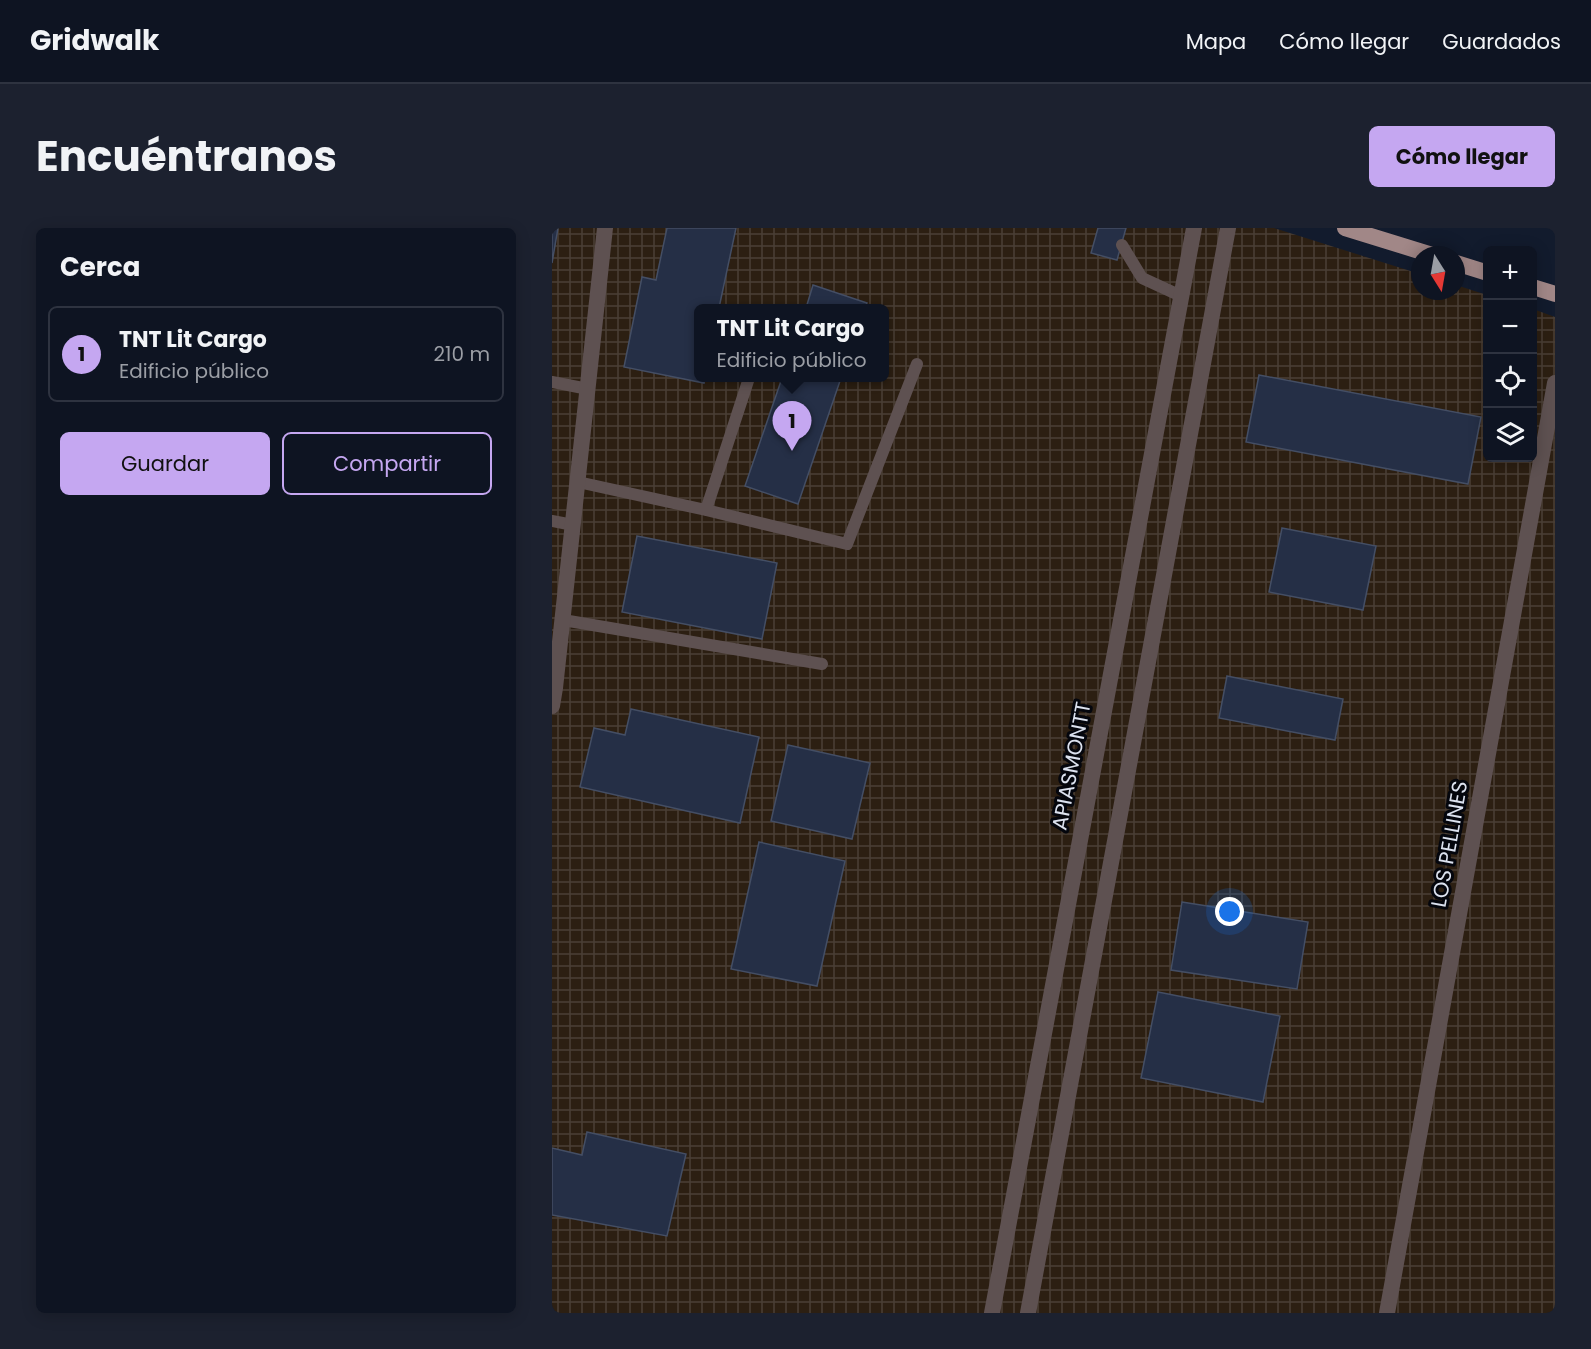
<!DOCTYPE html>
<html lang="es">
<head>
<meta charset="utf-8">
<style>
  body { margin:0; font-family:Poppins,sans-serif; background:#1c212f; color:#f1f3f6 }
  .controls { position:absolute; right:18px; top:18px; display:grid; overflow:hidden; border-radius:9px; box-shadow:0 3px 15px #0003 }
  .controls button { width:54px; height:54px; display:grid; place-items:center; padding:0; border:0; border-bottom:2px solid #2e3340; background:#0e1422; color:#f1f3f6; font:30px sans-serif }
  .compass { position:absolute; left:859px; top:18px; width:54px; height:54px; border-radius:50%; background:#0e1422; box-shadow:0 3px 15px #0003; rotate:169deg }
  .you { position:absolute; left:678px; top:684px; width:21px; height:21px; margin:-15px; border:4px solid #fff; border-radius:50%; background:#1a73e8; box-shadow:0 0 0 9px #1a73e833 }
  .badge { display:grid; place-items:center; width:39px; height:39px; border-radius:50%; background:#c5a7f1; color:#111; font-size:20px; font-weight:700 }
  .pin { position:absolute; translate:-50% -50px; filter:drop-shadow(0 2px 3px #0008) }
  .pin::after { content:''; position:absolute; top:32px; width:21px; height:18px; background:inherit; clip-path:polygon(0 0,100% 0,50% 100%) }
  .popup { position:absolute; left:142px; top:76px; width:195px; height:78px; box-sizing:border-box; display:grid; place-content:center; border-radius:9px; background:#0e1422; filter:drop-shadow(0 2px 4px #0005); font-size:20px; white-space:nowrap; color:#9b9ea5 }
  .popup b { font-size:22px; color:#f1f3f6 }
  .popup::after { content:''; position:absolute; left:50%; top:100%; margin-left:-12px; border:12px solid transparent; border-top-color:#0e1422 }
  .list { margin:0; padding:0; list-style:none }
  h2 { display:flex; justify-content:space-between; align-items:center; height:78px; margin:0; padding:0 24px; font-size:26px }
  h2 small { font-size:20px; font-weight:400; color:#9b9ea5 }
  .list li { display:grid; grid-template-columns:39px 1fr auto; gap:18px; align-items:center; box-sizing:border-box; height:96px; margin:0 12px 12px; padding:0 12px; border:2px solid #2e3340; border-radius:9px }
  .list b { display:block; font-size:22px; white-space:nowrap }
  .list p { margin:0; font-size:20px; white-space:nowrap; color:#9b9ea5 }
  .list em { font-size:20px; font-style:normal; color:#9b9ea5 }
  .actions { display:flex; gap:12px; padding:18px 24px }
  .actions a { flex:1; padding:14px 0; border:2px solid #c5a7f1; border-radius:9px; text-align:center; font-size:21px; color:#c5a7f1 }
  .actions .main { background:#c5a7f1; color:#111 }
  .icon { flex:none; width:33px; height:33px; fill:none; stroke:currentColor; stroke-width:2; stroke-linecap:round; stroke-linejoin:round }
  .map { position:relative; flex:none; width:1003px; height:1085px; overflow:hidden; border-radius:9px }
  header { display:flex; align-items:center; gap:36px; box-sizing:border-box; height:84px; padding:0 30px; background:#0e1422; border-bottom:2px solid #2e3340 }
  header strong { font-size:28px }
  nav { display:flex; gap:33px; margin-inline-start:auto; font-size:21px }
  .intro { display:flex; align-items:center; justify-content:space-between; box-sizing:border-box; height:144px; padding:0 36px }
  h1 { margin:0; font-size:42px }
  .button { padding:15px 27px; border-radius:9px; background:#c5a7f1; color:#111; font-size:21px; font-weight:700 }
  main { display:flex; gap:36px; padding:0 36px }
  aside { flex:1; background:#0e1422; border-radius:9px; box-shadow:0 3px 15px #0003 }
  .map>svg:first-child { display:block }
  .industrial { fill:url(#industrial-grid); fill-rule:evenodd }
  .building { fill:#252f46; stroke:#444e64; stroke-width:1.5 }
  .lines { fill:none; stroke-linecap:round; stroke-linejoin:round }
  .service { stroke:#5e5151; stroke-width:12 }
  .minor { stroke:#5e5151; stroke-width:16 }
  .primary { stroke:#a18787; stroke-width:16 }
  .labels { text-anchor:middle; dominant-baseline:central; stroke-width:6; stroke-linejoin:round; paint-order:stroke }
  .street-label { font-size:21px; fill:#dce2ef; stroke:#04060d }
</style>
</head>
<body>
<header>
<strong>Gridwalk</strong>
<nav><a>Mapa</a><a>Cómo llegar</a><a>Guardados</a></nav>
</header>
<div class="intro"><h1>Encuéntranos</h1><a class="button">Cómo llegar</a></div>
<main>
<aside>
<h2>Cerca<small></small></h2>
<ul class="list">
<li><span class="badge">1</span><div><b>TNT Lit Cargo</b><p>Edificio público</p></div><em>210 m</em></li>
</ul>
<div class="actions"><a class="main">Guardar</a><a>Compartir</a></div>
</aside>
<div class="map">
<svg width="1003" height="1085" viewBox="0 0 1003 1085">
  <defs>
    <pattern id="industrial-grid" width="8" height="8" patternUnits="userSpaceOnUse" patternTransform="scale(1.5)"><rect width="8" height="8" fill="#2c1f12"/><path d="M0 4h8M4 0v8" fill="none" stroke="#4a3f35"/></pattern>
  </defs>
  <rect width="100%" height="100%" fill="#121b2d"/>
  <path class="industrial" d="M0,0H722L868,46V63H904V57L935,67L936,230H981V81L1003,89V1085H0ZM147,80H333V150H147Z"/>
  <path class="building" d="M0,0H6L0,35Z
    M115,0H184L167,80H147V150H153L152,155L72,139L90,49L104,52Z
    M546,0H574L565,32L539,25Z
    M261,57L315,75L313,80H254Z
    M707,147L929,189L916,256L694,214Z
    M230,150H289L246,276L193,258Z
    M730,300L824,318L811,382L717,364Z
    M85,308L225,335L210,411L70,384Z
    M675,448L791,471L783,512L667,490Z
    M79,481L207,509L188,595L28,559L42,500L73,507Z
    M236,517L318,535L300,611L219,593Z
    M207,614L293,633L265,758L179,741Z
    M630,674L756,694L745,761L619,742Z
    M606,764L728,788L711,874L589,850Z
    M35,904L134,926L115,1008L0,987V920L30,927Z"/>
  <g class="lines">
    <path class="service" d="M570,17L590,50L629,68
      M0,154L36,161
      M26,254L154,282L295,316L365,136
      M154,282L197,150
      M0,293L21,297
      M11,392L270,436"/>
    <path class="minor" d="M0,478L3,460L53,0
      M440,1085L642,0
      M476,1085L676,0
      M835,1085L1003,155"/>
    <path class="primary" d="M793,0L880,27
      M904,35L936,45
      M981,59L1003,66"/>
  </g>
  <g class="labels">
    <g class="street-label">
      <text transform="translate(519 538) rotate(-79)">APIASMONTT</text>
      <text transform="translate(897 616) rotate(-80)">LOS PELLINES</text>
    </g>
  </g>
</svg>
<div class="controls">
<button>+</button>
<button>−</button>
<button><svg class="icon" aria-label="locate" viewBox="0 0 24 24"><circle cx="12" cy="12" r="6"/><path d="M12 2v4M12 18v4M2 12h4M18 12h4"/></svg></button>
<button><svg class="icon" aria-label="layers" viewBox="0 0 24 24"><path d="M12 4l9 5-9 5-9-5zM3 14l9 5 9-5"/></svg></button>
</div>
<svg class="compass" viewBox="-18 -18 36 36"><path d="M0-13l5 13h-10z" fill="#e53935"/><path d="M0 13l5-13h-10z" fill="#9b9ea5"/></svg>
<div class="you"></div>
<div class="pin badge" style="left:240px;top:223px">1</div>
<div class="popup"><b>TNT Lit Cargo</b>Edificio público</div>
</div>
</main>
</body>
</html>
